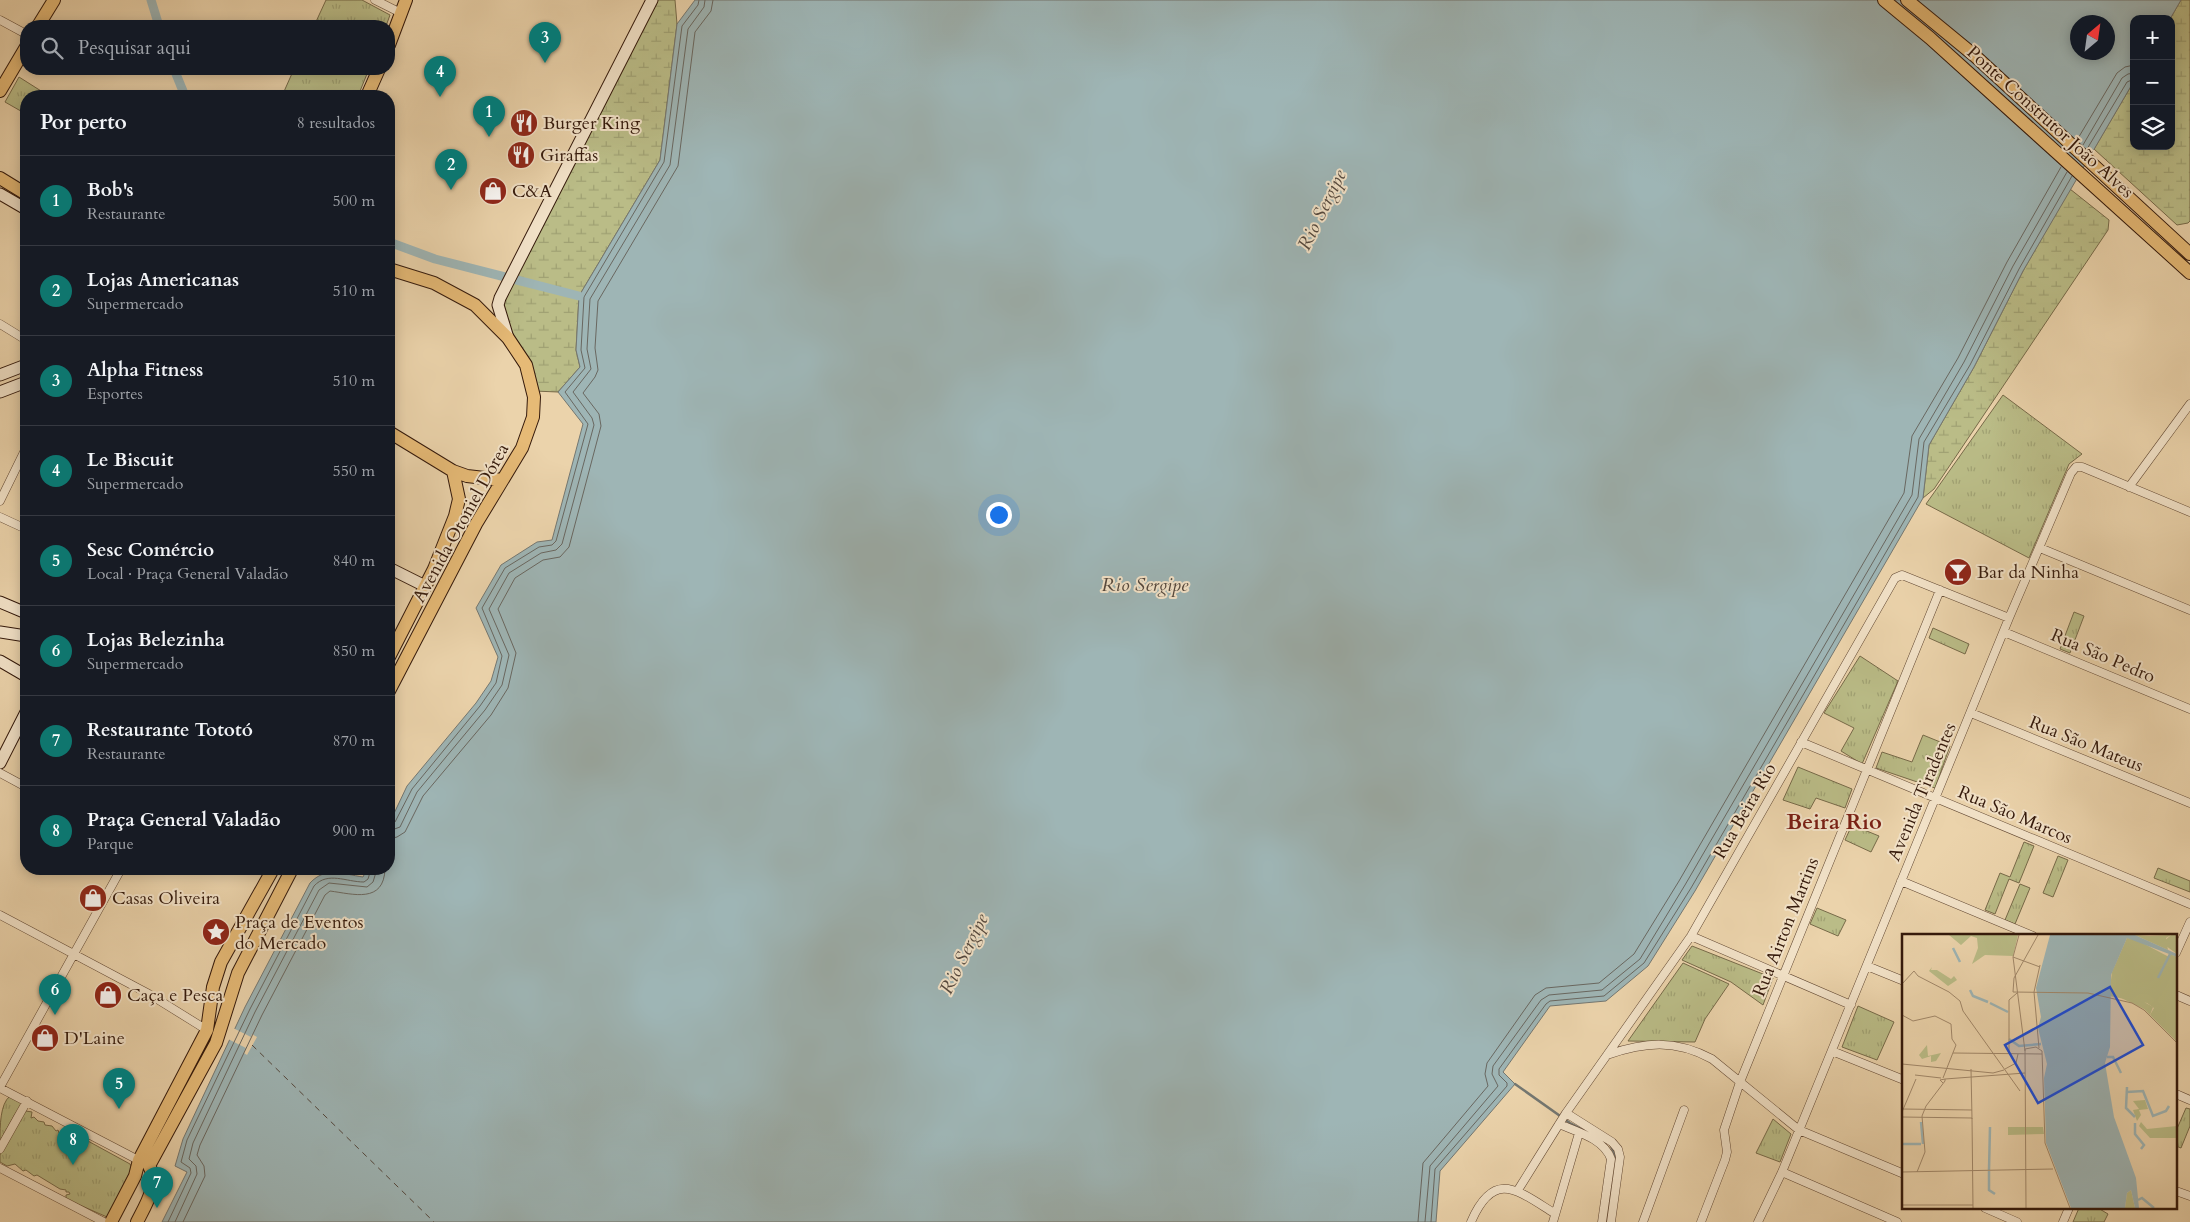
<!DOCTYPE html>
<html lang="pt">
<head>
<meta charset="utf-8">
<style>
  body { margin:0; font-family:Cardo,serif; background:#20242c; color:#f1f3f6 }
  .controls { position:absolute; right:15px; top:15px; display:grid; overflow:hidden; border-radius:10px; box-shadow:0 2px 12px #0003 }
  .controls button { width:45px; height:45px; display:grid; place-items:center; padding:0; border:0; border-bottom:1px solid #363941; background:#171b24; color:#f1f3f6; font:25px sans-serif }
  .compass { position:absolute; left:2070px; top:15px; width:45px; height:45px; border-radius:50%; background:#171b24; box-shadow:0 2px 12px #0003; rotate:29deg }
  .you { position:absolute; left:998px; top:514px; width:18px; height:18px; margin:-12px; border:4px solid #fff; border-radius:50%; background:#1a73e8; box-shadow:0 0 0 8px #1a73e833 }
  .badge { display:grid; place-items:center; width:32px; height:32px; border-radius:50%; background:#0f766e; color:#fff; font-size:16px; font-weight:700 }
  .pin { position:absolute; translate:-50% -41px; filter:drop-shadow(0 1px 2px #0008) }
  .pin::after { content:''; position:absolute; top:26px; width:18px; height:15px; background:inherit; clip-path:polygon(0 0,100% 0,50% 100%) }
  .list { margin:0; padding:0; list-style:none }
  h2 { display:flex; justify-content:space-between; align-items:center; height:65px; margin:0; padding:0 20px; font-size:21px }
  h2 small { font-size:16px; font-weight:400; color:#9ea1a6 }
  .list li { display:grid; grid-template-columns:32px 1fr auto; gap:15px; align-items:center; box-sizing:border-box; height:90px; padding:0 20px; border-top:1px solid #363941 }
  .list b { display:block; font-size:19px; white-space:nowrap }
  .list p { margin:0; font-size:16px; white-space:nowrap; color:#9ea1a6 }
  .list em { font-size:16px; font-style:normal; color:#9ea1a6 }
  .icon { flex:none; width:28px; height:28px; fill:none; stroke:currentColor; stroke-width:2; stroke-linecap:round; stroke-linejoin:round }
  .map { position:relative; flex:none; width:2190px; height:1222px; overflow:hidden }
  .search { position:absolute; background:#171b24; box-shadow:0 2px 12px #0003; left:20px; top:20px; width:375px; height:55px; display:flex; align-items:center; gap:12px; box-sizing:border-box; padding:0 18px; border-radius:20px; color:#9ea1a6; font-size:19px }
  .panel { position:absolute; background:#171b24; box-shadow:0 2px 12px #0003; left:20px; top:90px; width:375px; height:785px; border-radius:20px }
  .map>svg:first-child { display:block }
  .grass { fill:url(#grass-tufts); stroke:#776a49 }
  .wetland { fill:url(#wetland-marsh); stroke:#776a49 }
  .water { fill:#9eb5b5; stroke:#747771; fill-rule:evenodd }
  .pier { fill:#ebd3ab }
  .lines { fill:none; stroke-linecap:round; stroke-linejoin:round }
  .shore { stroke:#696760; stroke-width:1 }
  .stream { stroke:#747771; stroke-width:2.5 }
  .canal { stroke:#9eb5b5; stroke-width:9 }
  .ferry { stroke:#54483e; stroke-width:1; stroke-dasharray:6 5; stroke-linecap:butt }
  .street-casing { stroke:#624833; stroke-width:9 }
  .secondary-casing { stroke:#34190b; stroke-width:13 }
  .primary-casing { stroke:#34190b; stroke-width:14 }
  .street { stroke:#f2e2c8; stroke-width:8 }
  .secondary { stroke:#f2e2c8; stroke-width:11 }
  .primary { stroke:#e6ba76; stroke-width:12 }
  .labels { text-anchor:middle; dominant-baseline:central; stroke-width:4; stroke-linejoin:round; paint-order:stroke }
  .street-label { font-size:18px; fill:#34190b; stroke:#f2e2c8 }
  .poi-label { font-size:18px; fill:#34190b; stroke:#f2e2c8; text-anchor:start }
  .water-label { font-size:19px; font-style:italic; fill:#54483e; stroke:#f2e2c8 }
  .district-label { font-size:22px; font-weight:bold; fill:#7a1f14; stroke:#f2e2c8 }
  .inset-river { fill:none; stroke:#9eb5b5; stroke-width:2.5 }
  .inset-road { fill:none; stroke:#a2896b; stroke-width:1 }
  .view { fill:#1d4ed8; fill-opacity:0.15; stroke:#1d4ed8; stroke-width:2.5 }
  .inset-edge { fill:none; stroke:#34190b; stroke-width:2.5 }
</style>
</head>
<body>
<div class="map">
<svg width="2190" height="1222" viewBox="0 0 2190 1222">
  <defs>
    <pattern id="grass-tufts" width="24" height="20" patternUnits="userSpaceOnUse" patternTransform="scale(1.25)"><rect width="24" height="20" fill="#babc87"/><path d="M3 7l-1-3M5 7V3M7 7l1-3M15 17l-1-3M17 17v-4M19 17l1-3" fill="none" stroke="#a0a173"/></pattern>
    <pattern id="wetland-marsh" width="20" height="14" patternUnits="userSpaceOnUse" patternTransform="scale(1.25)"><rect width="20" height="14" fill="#babc87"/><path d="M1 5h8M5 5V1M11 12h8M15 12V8" fill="none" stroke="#a0a173"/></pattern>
  </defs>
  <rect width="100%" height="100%" fill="#ebd3ab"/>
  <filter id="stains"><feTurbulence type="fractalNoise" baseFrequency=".004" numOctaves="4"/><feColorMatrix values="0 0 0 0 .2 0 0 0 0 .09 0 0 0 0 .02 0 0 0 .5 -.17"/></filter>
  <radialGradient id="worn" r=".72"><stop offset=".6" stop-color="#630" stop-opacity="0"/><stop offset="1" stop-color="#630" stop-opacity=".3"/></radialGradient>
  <path class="grass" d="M326,0H362L390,15L386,26H314Z
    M294,69H369L358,96H282Z
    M19,77L49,96H26V114L5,102Z
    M2003,395L2082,454L2069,464L2029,558L1926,504Z
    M2074,612L2084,616L2070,653L2060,649Z
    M1933,628L1969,644L1965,654L1929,638Z
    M1860,656L1898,681L1862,764L1841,751L1854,728L1824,713Z
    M1923,735L1950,746L1935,788L1876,768L1882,752L1912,762Z
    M1798,767L1852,789L1845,808L1816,798L1810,809L1783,800Z
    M1852,825L1879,836L1871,852L1845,840Z
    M2024,842L2034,846L2019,883L2009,879L1995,914L1985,910L2000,873L2010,877Z
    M2058,856L2068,860L2053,897L2043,893Z
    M2158,868L2190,881V892L2154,878Z
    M2020,884L2030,888L2015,924L2005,920Z
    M1817,908L1846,920L1838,936L1810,924Z
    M1692,946L1773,978L1763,1005L1731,982L1682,960Z
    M1683,963L1729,984L1705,1019L1695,1042L1628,1041Z
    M1858,1006L1894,1022L1877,1060L1842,1047Z
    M10,1096L20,1101L22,1105L15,1114L0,1141C0,1126 0,1104 10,1096Z
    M2186,1108L2190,1109V1126L2181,1148L2176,1146V1131Z
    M26,1111L32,1112L31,1118L34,1117L38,1121L44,1122L45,1125L52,1126L56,1131L58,1130L59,1133L69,1137L77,1135L130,1164L132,1168L107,1217L66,1199V1195L70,1194L69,1192H66V1190L60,1189L37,1175L34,1176L26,1170L23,1171L15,1164L7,1166L0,1162V1155L20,1115Z
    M1773,1119L1791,1134L1780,1162L1756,1153Z
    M2079,1208H2098L2108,1214L2104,1222H2073Z"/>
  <path class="wetland" d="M652,0H675L677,24L660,160L579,296L576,350L580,367L558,392L534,391L508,338L500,298Z
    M2181,0H2190V221L2188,223L2177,225L2094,149L2134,81V146H2171L2170,19Z
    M2070,189L2109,220L2108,230L1934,489L1923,498L1929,445L1974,367L2023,271Z"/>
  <path class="water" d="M695,0H2181L2170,19H2134V81L2023,271L1974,367L1929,445L1923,498L1695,891L1648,966L1606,1001L1550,1006L1503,1072L1515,1084L1440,1171L1436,1222H162L187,1172L175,1166L183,1139L245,1007L310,883C326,866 342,874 363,877L367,869H389V824L407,786L476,703L491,681L498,657L476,608L501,565L537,542L552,540L583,424L558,392L580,367L576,350L579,296L660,160L677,24ZM2078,22H2108V52H2078Z"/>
  <path class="pier" d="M233,1028L251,1037L252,1034L257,1037L247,1055L244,1053L246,1048L228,1039Z"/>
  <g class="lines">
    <path class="shore" d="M2077,140L2117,73L2125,67L2134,65
      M2083,145L2122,78L2128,74L2134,73
      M2087,149L2127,82L2134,79
      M389,825L395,822L412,789L480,706L496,683L502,656L482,608L505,568L539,547L552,545L556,541L588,424L565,392L585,368L581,350L584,297L664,162L682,26L698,5L699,0
      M389,831L400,827L417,792L485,710L502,685L509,655L489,609L509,573L541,553L556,550L562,544L594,425L592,418L573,392L591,369L587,349L590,299L670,165L688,29L704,7L705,0
      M389,839L397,837L405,832L423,796L491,715L508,688L516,653L498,609L515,578L543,560L560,557L569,547L601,426L599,414L583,393L595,377L598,370L595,348L598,301L678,166L695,32L711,11L713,0
      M168,1222L191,1173L190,1168L181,1162L187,1140L250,1009L314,886C328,871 346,882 364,882L368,879L371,869
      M175,1222L197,1174L196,1166L189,1159L193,1143L255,1012L319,890L329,883L367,887L373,882L377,869
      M183,1222L205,1176L204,1166L197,1155L200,1145L262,1015L325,895L330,891C353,894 384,904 385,869
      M1418,1222L1423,1163L1488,1086L1485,1074L1487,1063L1535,995L1546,988L1599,983L1634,954L1679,881L1904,493L1912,436L1958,358L2007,262L2061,167
      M1425,1222L1430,1166L1498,1086L1492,1074L1493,1066L1541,1000L1549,995L1602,990L1640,959L1685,885L1912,495L1919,439L1964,362L2013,266L2067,172
      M1431,1222L1435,1169L1507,1086V1083L1499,1075V1069L1546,1004L1550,1001L1604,996L1644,963L1691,888L1918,497L1924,442L1970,365L2019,269L2072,176"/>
    <path class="stream" d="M1515,1084L1570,1123L1585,1131
      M1611,1146L1616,1157
      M1607,1222L1609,1214"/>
    <path class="canal" d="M151,0L159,26
      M174,69L185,96
      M389,242L435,259L579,296"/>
    <path class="ferry" d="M252,1045L434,1222"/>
    <defs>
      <path id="street" d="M375,0L401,13
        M0,20L26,34
        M0,324L26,340
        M2129,487L2190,404
        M0,501L26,448
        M0,517L26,529
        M2040,548L2190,610
        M2004,632L2190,709
        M1971,713L2190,803
        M1801,742L2190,904
        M0,773L26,787
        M1901,881L2033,936
        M0,915L149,994L207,1030
        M1691,936L1851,1005
        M2176,953L2190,922
        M1867,966L1904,981
        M2176,995L2190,1001
        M1832,1051L1904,1080
        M1607,1055C1645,1042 1675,1039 1712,1059L1799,1130L1904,1174
        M0,1087L121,869
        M0,1088L142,1162
        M2176,1094L2190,1100
        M1566,1113L1612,1142L1618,1149L1620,1157L1611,1222
        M1559,1124C1578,1132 1604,1139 1611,1159L1602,1222
        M0,1149L27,1101
        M0,1168L104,1222
        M1782,1172L1897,1222
        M1518,1190L1566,1113L1691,936L1895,578L1902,575L2009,618
        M2176,1191L2190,1196
        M1985,1208L2017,1222
        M1471,1222C1494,1169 1517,1190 1554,1213
        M1553,1222L1579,1133
        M1643,1222L1684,1110
        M1701,1222L1725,1160L1727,1152L1724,1130L1740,1082L1940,590
        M1758,1222L1782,1172L2009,618L2071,473L2076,467H2082L2190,512
        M2063,1222L2069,1208"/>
      <path id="secondary" d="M0,194L26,209
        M508,338L498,305L500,298L652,0
        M0,375L26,365
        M0,392L26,382
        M389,568L425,586
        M0,602L26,613
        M0,632L26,636
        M0,661L26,676
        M0,763L26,712"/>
      <path id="primary" d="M1884,0L1930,38L2190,273
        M1907,0L1975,56L2190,254
        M38,26L54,0
        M389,45L406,0
        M0,91L26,47
        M367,96L379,69
        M0,178L26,194
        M389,269L434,283L475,305L508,338L526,365L534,397L533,417L522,448L476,524L389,691
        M389,432L453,471L467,476L502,480
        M389,657L434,569L455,516L459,499L453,471
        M111,1222L135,1176L139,1160L207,1030L213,987L221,962L273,869
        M137,1222C145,1206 160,1183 149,1166L216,1043L238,973L292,869"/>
    </defs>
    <use href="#street" class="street-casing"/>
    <use href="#secondary" class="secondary-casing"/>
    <use href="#primary" class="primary-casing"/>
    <use href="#street" class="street"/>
    <use href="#secondary" class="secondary"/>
    <use href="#primary" class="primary"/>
  </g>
  <defs>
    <symbol id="restaurant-disc" viewBox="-11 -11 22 22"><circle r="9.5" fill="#8f2418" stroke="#f2e2c8"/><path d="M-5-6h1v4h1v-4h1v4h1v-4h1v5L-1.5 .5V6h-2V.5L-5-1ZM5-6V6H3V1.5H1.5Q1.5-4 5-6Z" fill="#fff"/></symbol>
    <symbol id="shop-disc" viewBox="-11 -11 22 22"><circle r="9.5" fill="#8f2418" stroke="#f2e2c8"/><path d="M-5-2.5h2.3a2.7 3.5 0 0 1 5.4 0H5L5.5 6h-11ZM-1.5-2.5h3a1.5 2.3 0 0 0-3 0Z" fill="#fff"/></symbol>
    <symbol id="bar-disc" viewBox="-11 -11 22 22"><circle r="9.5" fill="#8f2418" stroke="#f2e2c8"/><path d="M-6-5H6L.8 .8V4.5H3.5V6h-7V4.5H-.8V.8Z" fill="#fff"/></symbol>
    <symbol id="sight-disc" viewBox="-11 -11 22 22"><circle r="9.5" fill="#8f2418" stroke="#f2e2c8"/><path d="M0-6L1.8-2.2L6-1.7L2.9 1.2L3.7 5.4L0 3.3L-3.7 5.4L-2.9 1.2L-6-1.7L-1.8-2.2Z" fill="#fff"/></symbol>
  </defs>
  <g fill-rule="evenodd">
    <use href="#restaurant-disc" x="508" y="107" width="32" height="32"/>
    <use href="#restaurant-disc" x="505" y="139" width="32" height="32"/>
    <use href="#shop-disc" x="477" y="175" width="32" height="32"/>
    <use href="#bar-disc" x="1942" y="556" width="32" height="32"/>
    <use href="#shop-disc" x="77" y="882" width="32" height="32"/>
    <use href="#sight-disc" x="200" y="916" width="32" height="32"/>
    <use href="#shop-disc" x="92" y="979" width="32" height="32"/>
    <use href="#shop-disc" x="29" y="1022" width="32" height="32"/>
  </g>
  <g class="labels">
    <g class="street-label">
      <text transform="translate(2050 122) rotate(42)">Ponte Construtor João Alves</text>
      <text transform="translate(461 523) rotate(-61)">Avenida Otoniel Dórea</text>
      <text transform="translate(2103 656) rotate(23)">Rua São Pedro</text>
      <text transform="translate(2086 744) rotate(22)">Rua São Mateus</text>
      <text transform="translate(1922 792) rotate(-67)">Avenida Tiradentes</text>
      <text transform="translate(1745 811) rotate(-60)">Rua Beira Rio</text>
      <text transform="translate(2015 815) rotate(23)">Rua São Marcos</text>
      <text transform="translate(1786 927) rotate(-68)">Rua Airton Martins</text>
    </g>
    <g class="poi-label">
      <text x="543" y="123">Burger King</text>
      <text x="540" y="155">Giraffas</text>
      <text x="512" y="191">C&amp;A</text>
      <text x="1977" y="572">Bar da Ninha</text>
      <text x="112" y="898">Casas Oliveira</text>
      <text x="235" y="922">Praça de Eventos<tspan x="235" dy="21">do Mercado</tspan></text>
      <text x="127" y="995">Caça e Pesca</text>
      <text x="64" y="1038">D'Laine</text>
    </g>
    <g class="water-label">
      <text transform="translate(1322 210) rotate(-64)">Rio Sergipe</text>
      <text x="1145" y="585">Rio Sergipe</text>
      <text transform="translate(964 954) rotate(-64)">Rio Sergipe</text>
    </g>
    <g class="district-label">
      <text x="1834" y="822">Beira Rio</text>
    </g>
  </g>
  <g transform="translate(1902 934)">
    <rect width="275" height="275" fill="#ebd3ab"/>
    <path d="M233,1L247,2L269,1L264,4L266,16ZM30,33L29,36H35L49,45L52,42L55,46L46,52L27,37ZM215,62L237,65L251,73L248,81L242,75ZM243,166L246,175L237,176L239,181L235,187L231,176L237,175L231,167ZM239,188L245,195L275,192L274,204H248L237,192ZM106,193H141L142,200L106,201Z" fill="#babc87"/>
    <path d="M47,1H116L111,22L83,21L70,30L76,14L75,4L69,2L59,11ZM25,111L26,122L39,119L34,127L29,128V122L20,125L17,121Z" fill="#babc87"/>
    <path d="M269,1H275V20L260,9ZM225,4L233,5L267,23L268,20L275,23V108L248,81L252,74L245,69L207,62L210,38ZM229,256L233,274H223L225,259Z" fill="#babc87"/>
    <path d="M148,1H233L275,20V23L225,4L209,41L208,113L203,129L212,183L234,244L237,274H233L229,256L225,259L223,274H169L144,209L142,144L145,130L136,94L139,83L134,54Z" fill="#9eb5b5"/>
    <path class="inset-river" d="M51,14L58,28M256,44L268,20M68,56L71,62L86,68M88,69L106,78M107,105L117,112L139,110M205,123H211L219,139M225,153L224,174L233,183M143,154L164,160L206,155M225,158L241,157L251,182L264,177L267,172M19,188L21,210M233,189V200L242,211L239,215M0,210H19M87,236L88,193M87,237V256L93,260M236,266L240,264L252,274"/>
    <path class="inset-road" d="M117,1L111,23L123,117M136,1L112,44L111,58L186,59L230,69L242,76L275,109M111,23L138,33M0,50L12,37L16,42L47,58L58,67L61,77L118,157M0,81L11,87L33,82L49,90L50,105L54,111L41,144M137,114L132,58L138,31M123,115L134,113L140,117L143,209L168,274M123,115L124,274M51,119L140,120M107,119V66L115,59M0,130L91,139L102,136M69,135L70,185M103,135L114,129L116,120M13,141L39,144M43,145L123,139M0,175L70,176M0,178L14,145M0,183L70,184M70,184L71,274M0,238L151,235M15,238L23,218L20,182L24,172L43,147V145L38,146L41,149M0,271H71"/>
    <path class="view" d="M208,53L241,111L136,169L103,111Z"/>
    <rect width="275" height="275" class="inset-edge"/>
  </g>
  <rect width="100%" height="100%" filter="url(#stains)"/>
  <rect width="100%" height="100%" fill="url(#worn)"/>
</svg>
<div class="controls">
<button>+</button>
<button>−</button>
<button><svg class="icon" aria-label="layers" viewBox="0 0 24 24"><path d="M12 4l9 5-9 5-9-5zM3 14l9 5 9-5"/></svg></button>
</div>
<svg class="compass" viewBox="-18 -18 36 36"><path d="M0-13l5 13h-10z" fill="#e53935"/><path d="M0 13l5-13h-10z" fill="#9ea1a6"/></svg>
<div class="you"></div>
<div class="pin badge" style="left:489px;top:137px">1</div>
<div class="pin badge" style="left:451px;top:190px">2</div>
<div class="pin badge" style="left:545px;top:63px">3</div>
<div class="pin badge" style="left:440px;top:97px">4</div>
<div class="pin badge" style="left:119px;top:1109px">5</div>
<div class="pin badge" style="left:55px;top:1015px">6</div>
<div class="pin badge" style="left:157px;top:1208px">7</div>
<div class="pin badge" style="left:73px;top:1165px">8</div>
<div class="search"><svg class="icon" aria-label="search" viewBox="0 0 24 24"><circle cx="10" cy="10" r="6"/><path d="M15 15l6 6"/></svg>Pesquisar aqui</div>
<section class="panel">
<h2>Por perto<small>8 resultados</small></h2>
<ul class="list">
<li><span class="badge">1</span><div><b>Bob's</b><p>Restaurante</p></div><em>500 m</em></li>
<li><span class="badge">2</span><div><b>Lojas Americanas</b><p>Supermercado</p></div><em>510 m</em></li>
<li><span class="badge">3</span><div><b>Alpha Fitness</b><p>Esportes</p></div><em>510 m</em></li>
<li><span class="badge">4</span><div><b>Le Biscuit</b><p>Supermercado</p></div><em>550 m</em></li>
<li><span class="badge">5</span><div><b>Sesc Comércio</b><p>Local · Praça General Valadão</p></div><em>840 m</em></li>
<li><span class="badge">6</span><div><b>Lojas Belezinha</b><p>Supermercado</p></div><em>850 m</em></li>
<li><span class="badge">7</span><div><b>Restaurante Tototó</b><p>Restaurante</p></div><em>870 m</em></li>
<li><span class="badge">8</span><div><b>Praça General Valadão</b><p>Parque</p></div><em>900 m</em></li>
</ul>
</section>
</div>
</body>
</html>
